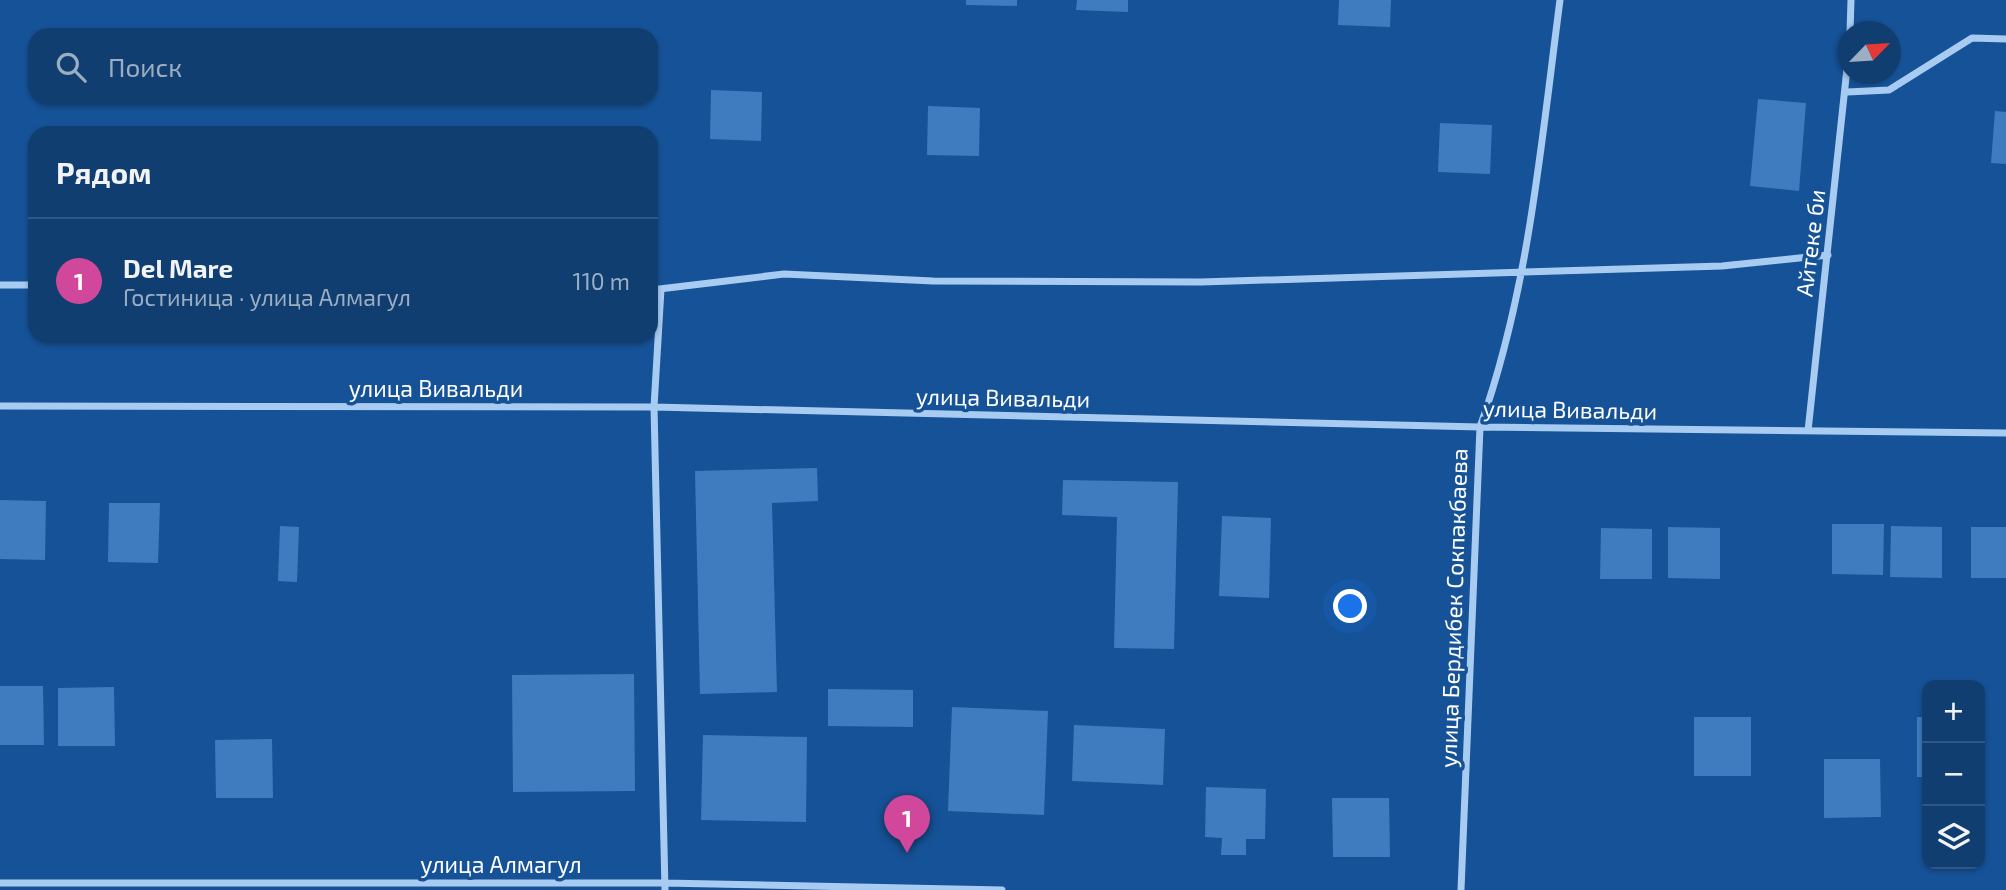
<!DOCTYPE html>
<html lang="ru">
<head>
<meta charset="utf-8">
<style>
  body { margin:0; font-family:"Exo 2",sans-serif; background:#1e4979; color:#f1f3f6 }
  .controls { position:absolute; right:21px; bottom:21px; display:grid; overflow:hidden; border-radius:14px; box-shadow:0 2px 5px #0004 }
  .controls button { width:63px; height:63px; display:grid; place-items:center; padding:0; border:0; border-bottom:2px solid #305784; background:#103e71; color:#f1f3f6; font:35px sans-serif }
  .compass { position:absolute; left:1838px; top:21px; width:63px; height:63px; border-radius:50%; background:#103e71; box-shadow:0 2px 5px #0004; rotate:65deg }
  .you { position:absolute; left:1351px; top:607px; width:24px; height:24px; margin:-18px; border:5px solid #fff; border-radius:50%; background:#1a73e8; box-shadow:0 0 0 10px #1a73e833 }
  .badge { display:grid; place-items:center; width:46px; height:46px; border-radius:50%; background:#ffcf69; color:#fff; font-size:23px; font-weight:700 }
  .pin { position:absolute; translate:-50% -58px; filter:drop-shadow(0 2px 4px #0008) }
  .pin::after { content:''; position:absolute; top:37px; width:24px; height:21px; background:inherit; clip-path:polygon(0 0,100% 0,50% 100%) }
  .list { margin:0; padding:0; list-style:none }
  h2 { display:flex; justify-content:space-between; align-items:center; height:91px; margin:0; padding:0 28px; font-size:30px }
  h2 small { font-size:23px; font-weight:400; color:#9caec3 }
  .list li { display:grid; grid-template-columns:46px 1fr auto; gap:21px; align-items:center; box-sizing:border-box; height:126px; padding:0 28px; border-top:2px solid #305784 }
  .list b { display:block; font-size:26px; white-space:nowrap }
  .list p { margin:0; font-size:23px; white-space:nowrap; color:#9caec3 }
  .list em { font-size:23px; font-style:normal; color:#9caec3 }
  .icon { flex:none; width:38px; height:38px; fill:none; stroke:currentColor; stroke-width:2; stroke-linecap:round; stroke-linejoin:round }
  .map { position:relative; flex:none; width:2006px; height:890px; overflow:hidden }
  .search { position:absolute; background:#103e71; box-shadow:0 2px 5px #0004; left:28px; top:28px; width:630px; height:77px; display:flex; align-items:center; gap:18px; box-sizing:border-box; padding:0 24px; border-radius:21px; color:#9caec3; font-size:26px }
  .panel { position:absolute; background:#103e71; box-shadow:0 2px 5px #0004; left:28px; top:126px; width:630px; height:217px; border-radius:21px }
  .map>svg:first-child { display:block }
  .building { fill:#3e7bbf }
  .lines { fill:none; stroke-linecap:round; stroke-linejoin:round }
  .minor { stroke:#a8cbf2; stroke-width:7 }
  .labels { text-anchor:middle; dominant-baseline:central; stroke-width:7; stroke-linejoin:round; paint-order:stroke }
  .street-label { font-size:23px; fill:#fff; stroke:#165297 }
</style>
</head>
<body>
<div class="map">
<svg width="2006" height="890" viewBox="0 0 2006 890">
  <rect width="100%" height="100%" fill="#165297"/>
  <path class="building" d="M966,0H1017V6L966,5Z
    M1077,0H1128V12L1076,10Z
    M1339,0H1391L1390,27L1338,25Z
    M711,90L762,92L761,141L710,139Z
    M1758,99L1806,103L1799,191L1750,186Z
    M928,106L980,108L979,156L927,155Z
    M1995,111L2006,112V164L1991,163Z
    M1440,123L1492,125L1490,174L1438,172Z
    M817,468L818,501L772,503L777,692L700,694L695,471Z
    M1063,480L1178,482L1174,649L1114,648L1117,517L1062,515Z
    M0,500L46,501L45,560L0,559Z
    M109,503H160L158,563L108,562Z
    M1222,516L1271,518L1269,598L1219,596Z
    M1832,524H1884L1883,575L1832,574Z
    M280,526L299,527L297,582L278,581Z
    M1891,526L1942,527V578L1890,577Z
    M1668,527L1720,528V579L1668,578Z
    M1971,527H2006V578H1971Z
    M1601,528L1652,529V579H1600Z
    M634,674L635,791L513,792L512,675Z
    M0,686H43L44,745H0Z
    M114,687L115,746H58V688Z
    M828,689L913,690V727L828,726Z
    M952,707L1048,711L1044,815L948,811Z
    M1694,717H1751V776H1694Z
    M1917,717H1927V777H1917Z
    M1074,725L1165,729L1163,785L1072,781Z
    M703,735L807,737L806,822L701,820Z
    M272,739L273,798H216L215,740Z
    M1824,759H1880L1881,817L1824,818Z
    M1206,787L1266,789L1265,839H1246V855H1221L1222,838L1205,837Z
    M1332,798H1389L1390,857H1333Z"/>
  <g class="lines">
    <path class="minor" d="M1850,32L1851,0
      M1847,92L1889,90L1972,38L2006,39
      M0,285H35
      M661,289L654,407L665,890
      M651,290L784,274L933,281L1201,282L1722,266L1828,255
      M0,406L654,407L1480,427L2006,433
      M1808,431L1848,59
      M0,883H664L1002,890
      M1461,890L1480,427C1529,290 1541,144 1560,0"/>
  </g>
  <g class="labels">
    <g class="street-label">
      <text transform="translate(1810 243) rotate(-83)">Айтеке би</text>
      <text x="436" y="388">улица Вивальди</text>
      <text transform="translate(1003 397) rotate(1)">улица Вивальди</text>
      <text transform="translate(1570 409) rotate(1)">улица Вивальди</text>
      <text transform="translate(1453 608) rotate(-88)">улица Бердибек Сокпакбаева</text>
      <text x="501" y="864">улица Алмагул</text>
    </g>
  </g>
</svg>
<div class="controls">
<button>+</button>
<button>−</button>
<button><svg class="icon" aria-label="layers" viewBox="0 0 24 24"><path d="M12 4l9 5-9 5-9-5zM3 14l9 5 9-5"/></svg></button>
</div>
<svg class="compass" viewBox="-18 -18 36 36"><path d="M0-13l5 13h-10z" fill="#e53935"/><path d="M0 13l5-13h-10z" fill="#9caec3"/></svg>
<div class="you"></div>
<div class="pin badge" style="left:907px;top:853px;background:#d1479c">1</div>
<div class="search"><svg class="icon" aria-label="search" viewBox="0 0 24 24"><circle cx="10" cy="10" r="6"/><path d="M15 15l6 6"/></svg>Поиск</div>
<section class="panel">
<h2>Рядом<small></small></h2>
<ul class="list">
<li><span class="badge" style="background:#d1479c">1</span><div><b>Del Mare</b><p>Гостиница · улица Алмагул</p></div><em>110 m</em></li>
</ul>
</section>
</div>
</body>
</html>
